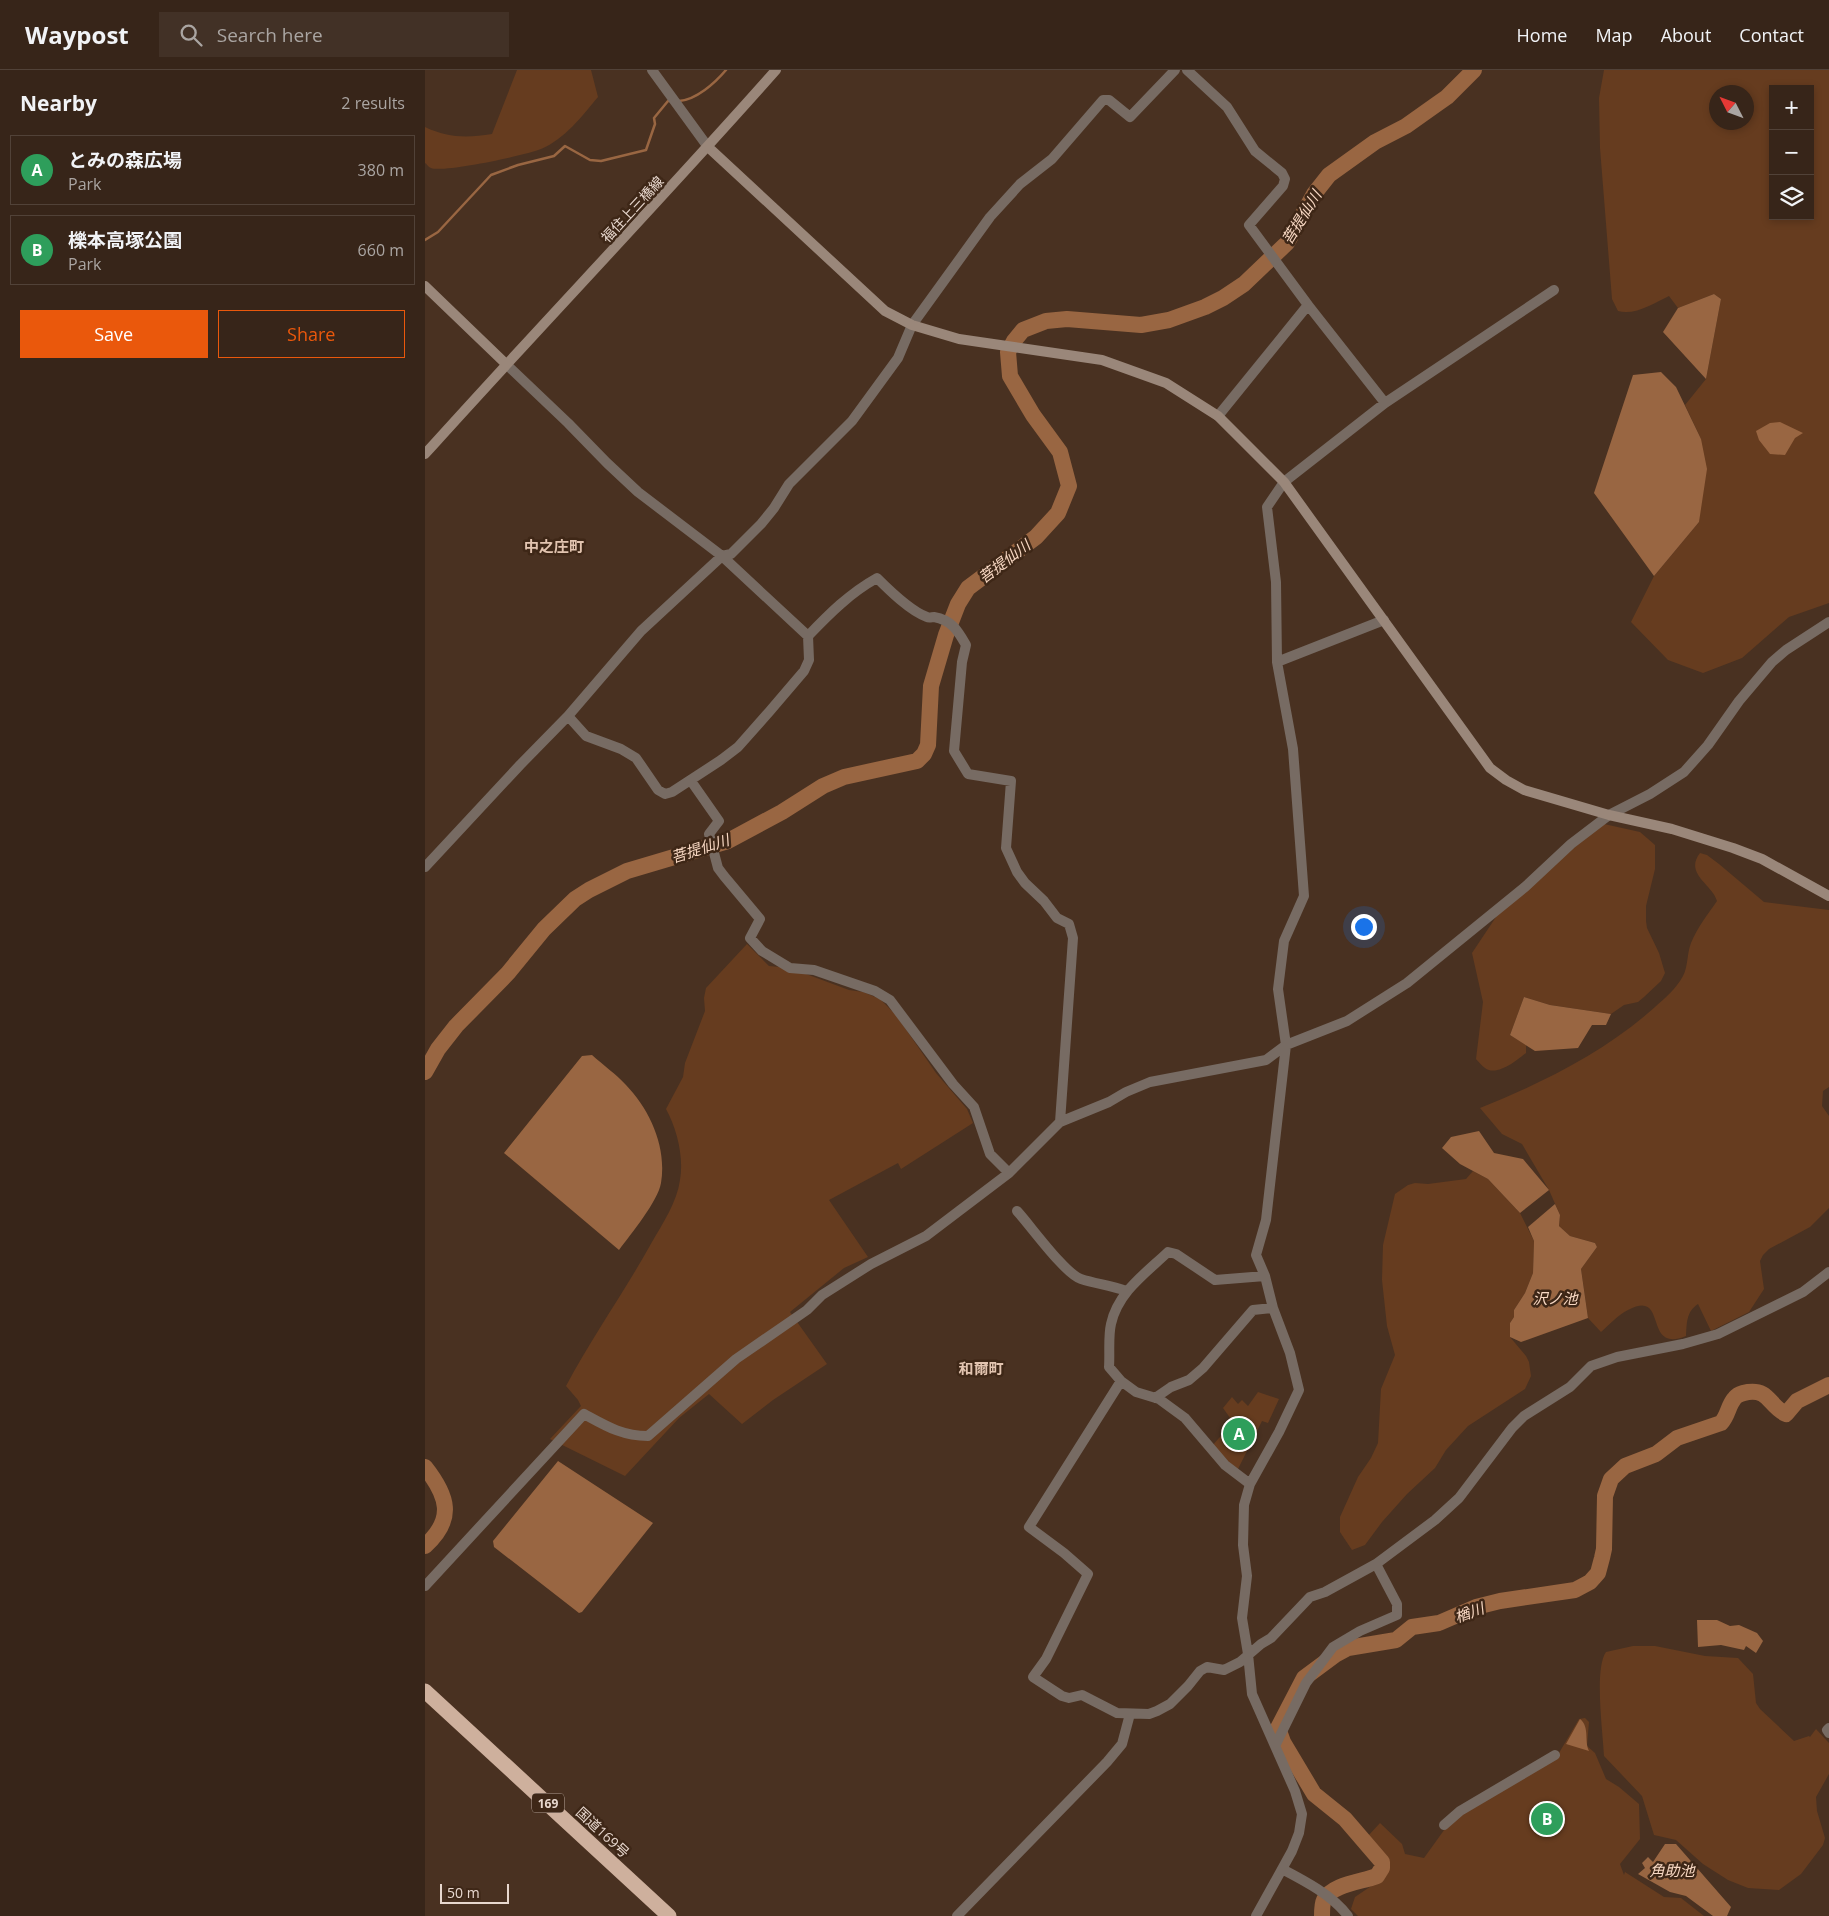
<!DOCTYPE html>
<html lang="en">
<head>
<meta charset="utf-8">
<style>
  body { margin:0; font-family:"Open Sans","Noto Sans JP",sans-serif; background:#423126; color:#f1f3f6 }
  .controls { position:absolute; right:15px; top:15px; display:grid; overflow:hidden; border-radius:0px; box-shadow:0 2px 8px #0003 }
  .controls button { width:45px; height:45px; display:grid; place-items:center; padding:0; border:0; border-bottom:1px solid #514238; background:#372519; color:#f1f3f6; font:25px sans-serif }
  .compass { position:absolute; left:1284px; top:15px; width:45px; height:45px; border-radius:50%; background:#372519; box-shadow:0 2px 8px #0003; rotate:312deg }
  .scale { position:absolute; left:15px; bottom:12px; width:69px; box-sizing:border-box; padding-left:5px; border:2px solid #e8d8cf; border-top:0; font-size:14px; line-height:18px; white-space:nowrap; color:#e8d8cf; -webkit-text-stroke:4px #3e2717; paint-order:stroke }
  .you { position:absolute; left:938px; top:856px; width:18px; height:18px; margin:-12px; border:4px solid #fff; border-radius:50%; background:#1a73e8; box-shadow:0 0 0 8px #1a73e833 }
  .badge { display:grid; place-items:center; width:32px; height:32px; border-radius:50%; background:#ea580c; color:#fff; font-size:16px; font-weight:700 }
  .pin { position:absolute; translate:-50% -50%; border:2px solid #fff; box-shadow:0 1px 5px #0006 }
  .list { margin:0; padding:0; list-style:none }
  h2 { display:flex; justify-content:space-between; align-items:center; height:65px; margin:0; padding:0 20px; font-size:21px }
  h2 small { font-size:16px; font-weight:400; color:#aaa5a2 }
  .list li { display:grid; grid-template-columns:32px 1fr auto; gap:15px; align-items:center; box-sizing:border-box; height:70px; margin:0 10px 10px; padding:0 10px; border:1px solid #514238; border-radius:0px }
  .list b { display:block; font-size:19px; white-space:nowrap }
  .list p { margin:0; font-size:16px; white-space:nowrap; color:#aaa5a2 }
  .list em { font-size:16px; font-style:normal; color:#aaa5a2 }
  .actions { display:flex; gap:10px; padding:15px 20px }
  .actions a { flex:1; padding:11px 0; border:1px solid #ea580c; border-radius:0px; text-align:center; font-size:18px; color:#ea580c }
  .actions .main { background:#ea580c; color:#fff }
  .icon { flex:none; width:28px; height:28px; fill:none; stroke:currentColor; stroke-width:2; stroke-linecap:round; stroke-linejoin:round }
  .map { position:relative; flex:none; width:1404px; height:1846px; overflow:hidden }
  header { display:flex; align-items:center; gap:30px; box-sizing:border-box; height:70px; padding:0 25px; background:#372519; border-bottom:1px solid #514238 }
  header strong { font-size:24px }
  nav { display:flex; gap:28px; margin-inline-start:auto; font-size:18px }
  .search { width:350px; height:45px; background:#423126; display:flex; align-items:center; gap:12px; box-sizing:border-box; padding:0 18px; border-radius:0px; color:#aaa5a2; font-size:19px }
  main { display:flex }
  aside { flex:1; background:#372519 }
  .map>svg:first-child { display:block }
  .green { fill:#663c1f; fill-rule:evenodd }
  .water { fill:#996642 }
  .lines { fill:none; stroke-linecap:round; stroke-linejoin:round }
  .stream { stroke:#996642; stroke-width:2.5 }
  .river { stroke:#996642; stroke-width:16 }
  .street { stroke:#776b63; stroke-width:10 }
  .secondary { stroke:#9a877a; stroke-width:10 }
  .highway { stroke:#ceb09d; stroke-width:15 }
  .labels { text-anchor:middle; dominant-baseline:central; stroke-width:5; stroke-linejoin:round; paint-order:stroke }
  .shield { fill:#3e2717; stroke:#b5a398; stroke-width:1 }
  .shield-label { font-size:12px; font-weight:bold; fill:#e8d8cf }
  .street-label { font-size:14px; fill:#e8d8cf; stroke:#3e2717 }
  .water-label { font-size:15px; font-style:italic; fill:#f9d9c4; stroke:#3e2717 }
  .neighbourhood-label { font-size:15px; font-weight:bold; fill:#e2c4b0; stroke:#3e2717 }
</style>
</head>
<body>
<header>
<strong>Waypost</strong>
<div class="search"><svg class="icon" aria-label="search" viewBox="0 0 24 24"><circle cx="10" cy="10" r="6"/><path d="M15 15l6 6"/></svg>Search here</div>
<nav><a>Home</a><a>Map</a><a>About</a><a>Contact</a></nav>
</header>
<main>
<aside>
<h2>Nearby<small>2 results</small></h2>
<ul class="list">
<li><span class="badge" style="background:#2e9e5b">A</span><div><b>とみの森広場</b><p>Park</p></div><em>380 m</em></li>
<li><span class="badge" style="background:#2e9e5b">B</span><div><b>櫟本高塚公園</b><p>Park</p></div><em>660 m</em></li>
</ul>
<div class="actions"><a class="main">Save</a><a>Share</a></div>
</aside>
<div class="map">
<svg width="1404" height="1846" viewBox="0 0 1404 1846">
  <rect width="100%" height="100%" fill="#493121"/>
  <path class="green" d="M92,0H166L173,27C157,46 140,69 116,79C102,85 18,103 6,98C3,97 2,94 0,93V57C23,68 42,68 67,64Z
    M1179,0H1404V533L1364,547L1317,588L1278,603L1243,590L1206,552L1229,506L1274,452L1276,369L1260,335L1281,309L1296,229L1289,224L1253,238L1244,226C1229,233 1210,246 1193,241L1187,229L1175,78L1174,28ZM1348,19H1385V146H1348ZM1292,22H1322V52H1292Z
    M1179,754L1215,762L1230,775V799L1221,836V851L1222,858L1234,883L1240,903L1236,911L1219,927L1213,932L1199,935L1186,944L1125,935L1099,927L1085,965L1101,975V983C1092,990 1072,1007 1060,998C1057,996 1054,992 1051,989L1058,932L1047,883L1073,844L1151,776Z
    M1275,783L1282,785L1294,794L1339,832L1404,840V1017L1398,1021L1397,1036L1404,1046V1138L1385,1157L1344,1179L1338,1185L1335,1191L1339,1219L1324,1242L1286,1261L1273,1234C1261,1242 1262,1253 1261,1266C1217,1284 1244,1218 1203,1240C1193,1245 1184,1255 1176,1262L1163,1248L1156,1199L1172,1177L1170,1173L1145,1166L1134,1156L1135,1145L1124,1120L1097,1074L1077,1064L1055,1038C1117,1013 1180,982 1230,937C1240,928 1251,919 1258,906C1263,897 1262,883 1266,873C1272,858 1283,844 1292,831C1287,814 1259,804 1275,783Z
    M322,874L344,896L365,898L424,920L438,922L455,929L471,945L511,1003L542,1039L548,1053L476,1099L473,1093L404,1130L443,1187L419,1198L365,1242L402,1294L348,1330L317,1354L284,1324L254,1348L200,1406L125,1369L156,1336L153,1330L141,1316C167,1267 200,1221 227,1172C238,1153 252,1132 255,1110C259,1087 252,1059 241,1039L258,1007L260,993L280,941L279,928L281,918Z
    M1048,1101L1063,1109L1095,1143L1109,1171L1108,1203L1100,1223L1089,1240V1247L1085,1253V1267L1101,1286L1104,1292L1106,1306L1100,1319L1043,1356L1021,1380L1010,1398L982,1424L957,1452L940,1475L927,1480L915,1462V1447L933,1407L946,1388L953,1373L956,1319L970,1285L962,1256L957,1210L958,1175L970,1124L983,1115L990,1113L1003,1114L1041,1109Z
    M833,1322L854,1329L843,1353L837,1351L811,1403L787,1376L808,1352L798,1338L807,1327L813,1334L817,1330L823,1336Z
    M1208,1576H1230L1280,1586L1313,1588L1328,1604L1331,1633L1335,1639L1369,1671L1384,1666L1385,1667L1391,1659L1404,1673V1704L1391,1727L1392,1741L1400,1768L1398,1775L1376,1804L1354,1820L1323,1818L1303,1810L1278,1794L1251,1770L1229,1765L1217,1726L1179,1686C1178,1662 1169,1599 1181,1582Z
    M1160,1648L1164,1652L1162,1676L1170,1683L1181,1709L1194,1717L1214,1734L1215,1769L1195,1794L1199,1805L1200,1802L1239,1827L1256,1828L1279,1846H933L926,1839L930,1827L958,1808L962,1786L943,1766L955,1753L977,1774L980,1784L999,1788L1022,1756L1043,1738L1134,1683L1154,1649Z"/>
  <path class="water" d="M1289,224L1296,229L1281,309L1238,262L1253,238Z
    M1236,302L1251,317L1276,369L1282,399L1274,452L1229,506L1169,423L1208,305Z
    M1355,352L1378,363L1370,368L1360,385L1345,384L1334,370L1331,361L1345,353Z
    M1099,927L1125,935L1186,944L1181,955H1167L1153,978L1110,981L1085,965Z
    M167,985C178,995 191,1004 201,1015C225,1040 242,1077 236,1113C233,1131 206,1164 194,1180L79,1083L157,986Z
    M1054,1061L1069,1083L1098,1089L1124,1120L1095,1143L1063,1109L1035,1094L1017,1078L1026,1067Z
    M1130,1134L1135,1145L1134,1156L1145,1166L1170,1173L1172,1177L1156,1199L1163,1248L1096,1272L1085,1267V1253L1089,1247V1240L1100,1223L1108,1203L1109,1171L1103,1157Z
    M133,1391L228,1453L157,1542L154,1543L69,1477L68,1471Z
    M1272,1550H1292L1305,1556L1314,1555L1332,1563L1338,1571L1331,1583L1321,1576L1319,1580L1296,1575L1273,1577Z
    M1155,1649C1165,1657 1159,1671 1164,1681L1141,1674Z
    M1240,1774H1251L1306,1837L1302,1846H1288L1261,1826L1245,1822L1213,1804L1220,1798L1217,1793L1223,1787L1228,1792Z"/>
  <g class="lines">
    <path class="stream" d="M254,31C271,30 290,13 301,0
      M0,170L13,162L66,105L93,95L129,86L140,76L165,90L176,91L221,80L230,54L229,48L243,31H246"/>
    <path class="river" d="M0,1002L13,979L31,956L83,903L119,859L150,829L164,820L202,801L303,771L357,742L398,716L419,707L492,691L499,684L503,675L506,616L521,565L533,534L543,518L611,467L633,443L644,416L635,382L608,345L585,306L583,282L589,271L598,260L621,251L642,249L716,255L744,250L780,237L798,228L819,214L862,173L889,124L904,105L950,72L981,56L1012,34L1022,27L1049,0
      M0,1397C23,1426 30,1449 0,1476
      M897,1846C897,1841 897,1834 899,1830C907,1814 937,1812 952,1806L957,1798V1792L920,1749L889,1724L858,1672L853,1658L879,1608L910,1585L923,1578L971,1570L987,1557L1014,1553L1051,1537L1075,1531L1150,1520L1165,1512L1173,1503L1177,1488L1179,1479L1180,1426L1186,1409L1200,1396L1231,1384L1252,1368L1296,1353C1303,1346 1303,1336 1309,1329C1312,1324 1317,1323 1323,1322C1344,1319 1344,1336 1361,1344L1372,1331L1404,1315"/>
    <path class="street" d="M227,0L283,77
      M762,0L802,37L830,81L857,103L860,109L858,116L824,155L883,235L960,333
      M81,294L143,353L182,393L213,422L297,486L383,566L384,590L379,601L344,642L313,677L296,690L247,722L240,724L233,720L211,688L196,679L161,666L143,646
      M793,346L883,235
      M383,566C404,544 425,523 452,508C464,520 485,541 502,547C504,548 507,547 509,547C527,550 533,561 541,575L537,592L529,681L543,704L586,711L581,778L592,802L600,813L619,831L632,848L644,854L648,868L635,1052
      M852,592L959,550
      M266,711L294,751L284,764L293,798L299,806L335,849L325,868L337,881L365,898L389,900L450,921L465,930L528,1014L549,1037L565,1084L584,1103
      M0,797L95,695L143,646L216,561L297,486L306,484L336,454L349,438L364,414L427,351L473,288L487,255L565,147L595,114L627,89L678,30H684L705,47L750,0
      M592,1141C605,1155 640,1204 656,1209C671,1214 685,1215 701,1221
      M696,1311L604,1457L639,1483L663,1504L621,1589L608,1607L637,1626L644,1628L657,1625L692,1643L724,1644L732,1641L745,1634L763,1616L775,1601L782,1597L799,1600L815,1592L836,1574L846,1568L885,1527L900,1522L951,1494
      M730,1328L746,1317L764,1310L778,1298L828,1240L848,1238
      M825,1414L800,1395L760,1348L734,1329L711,1322L696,1311L684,1297C685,1283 683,1267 686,1254C693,1222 721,1203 743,1182L751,1184L790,1210L840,1206
      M0,1516L159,1344C181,1356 197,1366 223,1366L311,1289L382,1240L397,1225L446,1194L501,1166L584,1103L635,1052L684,1032L701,1022L725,1012L841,990L861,975L922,951L982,913L1100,817L1146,774L1184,745L1225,724L1259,702L1283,675L1314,631L1347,592L1361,580L1404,552
      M1404,1658L1402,1660L1404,1663
      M850,1676L881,1613L908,1577L935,1561L972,1545V1534L951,1494L1010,1450L1034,1428L1087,1358L1099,1346L1145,1317L1166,1296L1192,1287L1258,1274L1293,1264L1378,1222L1404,1202
      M1019,1755L1035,1741L1130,1685
      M857,1799C880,1811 907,1825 923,1846
      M532,1846L682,1692L697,1674L705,1644
      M831,1846L867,1781L874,1763L877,1744L870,1721L827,1624L823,1584L817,1548L822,1506L818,1475L819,1435L825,1414L854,1362L874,1320L865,1283L848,1238L840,1206L831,1185L841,1150L861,975L853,919L859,871L879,826L868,679L852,592L851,512L842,437L859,412L960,333L1129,220"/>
    <path class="secondary" d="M283,77L460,241L487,255L534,269L677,290L741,313L793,346L859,412L1065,698L1081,710L1099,720L1184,745L1247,759L1308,778L1337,789L1404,826
      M0,216L81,294
      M0,384C116,255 236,130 351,0"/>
    <path class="highway" d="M0,1621L244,1846"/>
  </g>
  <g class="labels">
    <rect class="shield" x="107" y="1723.5" width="32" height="19" rx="4"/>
    <g class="shield-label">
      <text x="123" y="1733">169</text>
    </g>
    <g class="street-label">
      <text transform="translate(207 139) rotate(-47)">福住上三橋線</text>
      <text transform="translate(178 1762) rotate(43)">国道169号</text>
    </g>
    <g class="water-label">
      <text transform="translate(876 147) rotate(-58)">菩提仙川</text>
      <text transform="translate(579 491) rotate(-37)">菩提仙川</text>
      <text transform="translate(275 778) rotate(-18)">菩提仙川</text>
      <text x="1130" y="1228">沢ノ池</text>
      <text transform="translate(1044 1542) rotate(-20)">楢川</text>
      <text x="1247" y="1800">角助池</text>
    </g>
    <g class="neighbourhood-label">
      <text x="129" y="476">中之庄町</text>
      <text x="556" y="1298">和爾町</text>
    </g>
  </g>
</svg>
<div class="controls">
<button>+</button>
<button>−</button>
<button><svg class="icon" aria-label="layers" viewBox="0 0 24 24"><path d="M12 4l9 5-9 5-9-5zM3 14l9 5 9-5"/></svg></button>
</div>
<svg class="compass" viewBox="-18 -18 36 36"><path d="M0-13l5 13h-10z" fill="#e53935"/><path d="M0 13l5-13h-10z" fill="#aaa5a2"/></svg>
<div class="scale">50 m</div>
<div class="you"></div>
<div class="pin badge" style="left:814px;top:1364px;background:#2e9e5b">A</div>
<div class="pin badge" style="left:1122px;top:1749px;background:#2e9e5b">B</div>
</div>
</main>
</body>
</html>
